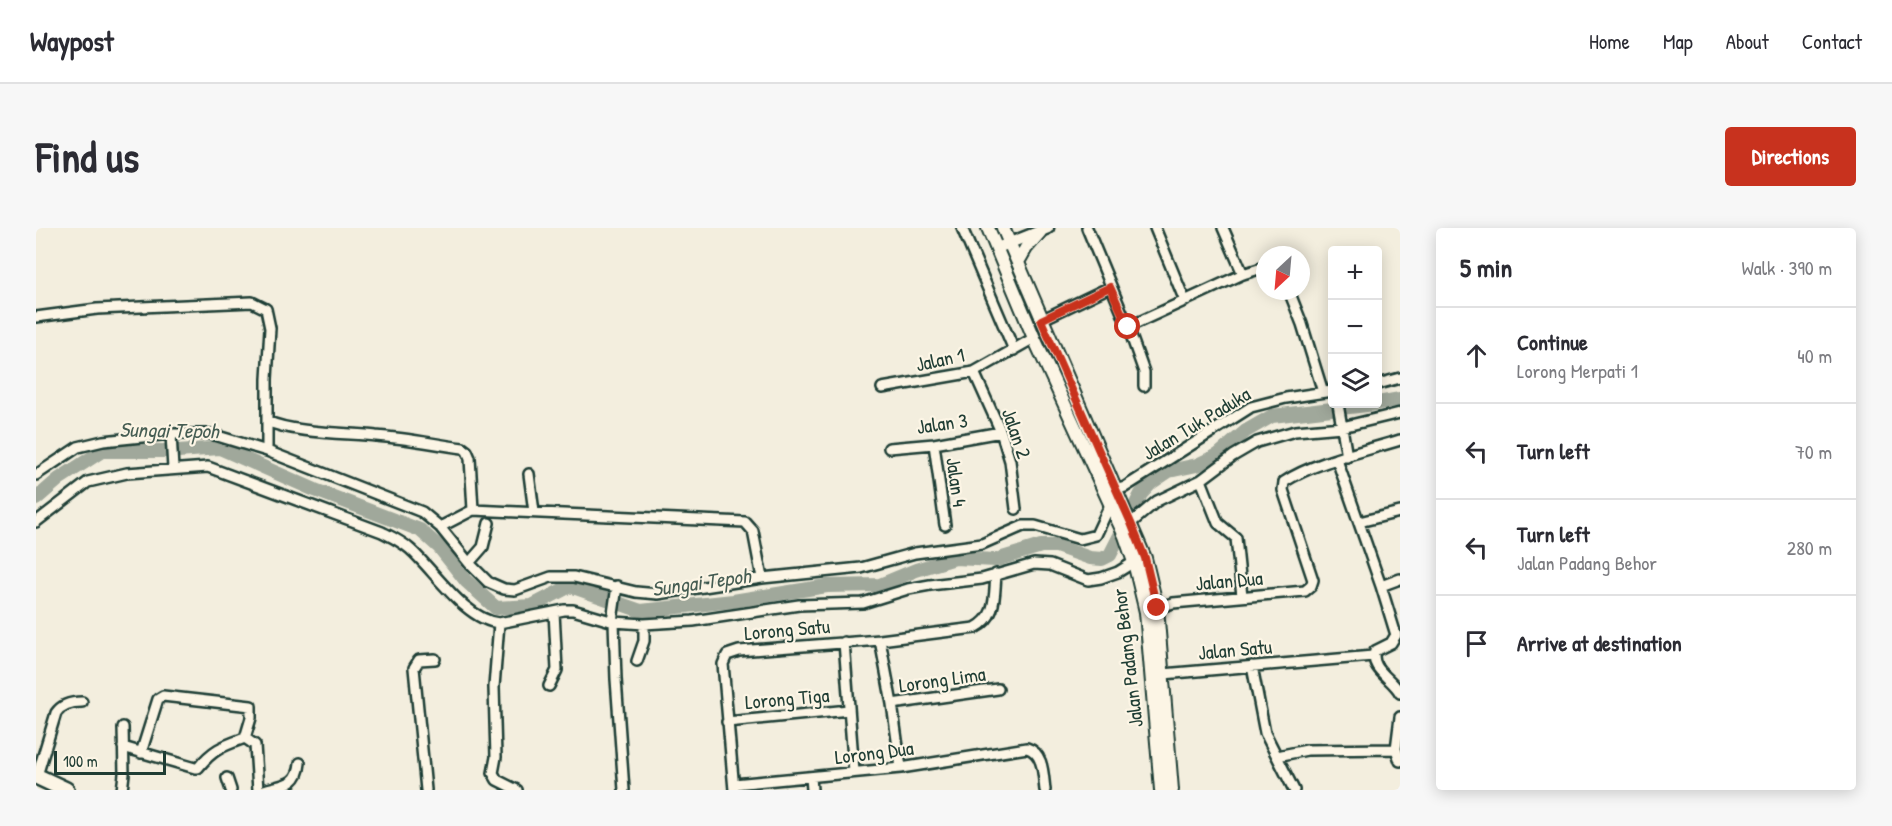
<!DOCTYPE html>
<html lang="en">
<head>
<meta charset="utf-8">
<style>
  body { margin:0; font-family:"Patrick Hand",sans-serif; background:#f7f7f7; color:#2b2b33 }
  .controls { position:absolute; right:18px; top:18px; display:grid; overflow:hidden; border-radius:6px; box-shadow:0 3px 15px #0003 }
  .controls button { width:54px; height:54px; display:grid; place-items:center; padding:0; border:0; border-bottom:2px solid #e1e1e2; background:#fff; color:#2b2b33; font:30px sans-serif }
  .compass { position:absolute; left:1220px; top:18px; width:54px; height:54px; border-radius:50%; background:#fff; box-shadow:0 3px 15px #0003; rotate:206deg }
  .scale { position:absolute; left:18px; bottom:15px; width:112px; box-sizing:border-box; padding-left:6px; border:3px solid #1f3d34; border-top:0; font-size:16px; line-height:21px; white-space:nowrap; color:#1f3d34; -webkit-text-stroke:4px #fcf5e5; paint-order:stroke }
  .stop { position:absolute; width:18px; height:18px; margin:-14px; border:4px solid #c8321e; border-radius:50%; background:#fff }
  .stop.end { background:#c8321e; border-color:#fff; box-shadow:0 2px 6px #0008 }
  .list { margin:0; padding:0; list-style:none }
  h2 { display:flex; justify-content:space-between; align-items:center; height:78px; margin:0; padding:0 24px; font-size:26px }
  h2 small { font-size:20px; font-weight:400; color:#7c7c81 }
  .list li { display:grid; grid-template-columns:39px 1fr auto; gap:18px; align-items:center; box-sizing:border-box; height:96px; padding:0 24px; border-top:2px solid #e1e1e2 }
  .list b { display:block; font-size:22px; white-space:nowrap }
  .list p { margin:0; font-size:20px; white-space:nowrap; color:#7c7c81 }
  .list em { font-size:20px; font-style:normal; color:#7c7c81 }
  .icon { flex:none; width:33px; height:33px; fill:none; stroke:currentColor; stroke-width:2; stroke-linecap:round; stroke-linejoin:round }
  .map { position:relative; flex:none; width:1364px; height:562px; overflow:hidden; border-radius:6px }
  header { display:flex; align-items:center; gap:36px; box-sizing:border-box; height:84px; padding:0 30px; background:#fff; border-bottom:2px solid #e1e1e2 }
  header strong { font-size:28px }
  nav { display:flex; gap:33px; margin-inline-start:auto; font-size:21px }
  .intro { display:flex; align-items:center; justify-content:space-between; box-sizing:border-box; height:144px; padding:0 36px }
  h1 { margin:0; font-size:42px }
  .button { padding:15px 27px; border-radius:6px; background:#c8321e; color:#fff; font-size:21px; font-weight:700 }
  main { display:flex; gap:36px; padding:0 36px }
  aside { flex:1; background:#fff; border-radius:6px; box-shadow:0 3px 15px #0003 }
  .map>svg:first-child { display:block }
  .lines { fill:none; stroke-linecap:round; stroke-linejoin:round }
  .river { stroke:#a0a89b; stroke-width:14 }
  .minor-casing { stroke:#1f3d34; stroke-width:14 }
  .tertiary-casing { stroke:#1f3d34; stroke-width:15 }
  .secondary-casing { stroke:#1f3d34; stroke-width:16 }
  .trunk-casing { stroke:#1f3d34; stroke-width:20 }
  .minor { stroke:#fcf5e5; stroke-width:9 }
  .tertiary { stroke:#fcf5e5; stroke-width:10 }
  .secondary { stroke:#fcf5e5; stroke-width:12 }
  .trunk { stroke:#fcf5e5; stroke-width:15 }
  .route { stroke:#c8321e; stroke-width:8 }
  .labels { text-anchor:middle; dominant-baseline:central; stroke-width:4.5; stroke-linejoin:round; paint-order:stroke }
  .street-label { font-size:20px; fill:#1f3d34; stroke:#fcf5e5 }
  .water-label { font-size:21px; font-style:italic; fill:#465d53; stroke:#fcf5e5 }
</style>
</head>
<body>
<header>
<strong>Waypost</strong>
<nav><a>Home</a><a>Map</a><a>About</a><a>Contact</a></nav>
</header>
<div class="intro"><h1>Find us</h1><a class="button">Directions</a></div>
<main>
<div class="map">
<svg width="1364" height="562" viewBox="0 0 1364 562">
  <rect width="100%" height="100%" fill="#f3eede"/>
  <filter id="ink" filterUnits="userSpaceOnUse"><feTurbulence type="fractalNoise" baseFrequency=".0167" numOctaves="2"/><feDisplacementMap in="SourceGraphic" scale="12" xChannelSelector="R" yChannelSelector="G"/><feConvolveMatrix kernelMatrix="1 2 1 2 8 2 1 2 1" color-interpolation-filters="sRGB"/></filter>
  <g filter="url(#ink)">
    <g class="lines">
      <path class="river" d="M1342,175L1364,171
        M0,271L23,251L66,223H142L184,220L279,262L384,302L403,319L430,353L460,380L496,378L534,358L605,383L697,373L791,358L844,357L880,342L919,330L960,332L1005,318H1020L1054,330L1066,331L1074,327L1105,266L1115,255L1133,243L1161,237L1182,227L1210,203L1236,188L1339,176"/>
      <defs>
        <path id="minor" d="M926,0L978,122
          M1051,0L1092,99L1108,144V158
          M1119,0L1149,73
          M1187,0L1207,46
          M1253,63L1266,96L1287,164
          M0,89L61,81L216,74L230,81L234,100L231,151V223
          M1005,92L1074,59
          M1092,99L1207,46L1229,39
          M938,144L965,204L974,233L980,281
          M1342,156L1364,150
          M846,160L938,144L998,110
          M1302,176L1311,229
          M231,193C256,205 311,205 340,208C369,210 398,216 427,220L431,223L434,230L437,282L404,299
          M135,206L137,241
          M898,216L909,297
          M853,220L898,216L965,204
          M1301,232L1345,358L1360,407L1355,415L1339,423C1333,441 1357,451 1364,465
          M493,246L498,284
          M0,247L42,219L67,213L135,206H175L231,223L386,284L404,299L433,335L452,354L468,361L479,362L515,349H538L600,364L622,366L726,350L825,340L879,325L946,316L987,298H999L1044,311L1060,307L1074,277
          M1165,252L1182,295L1200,310L1206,368
          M1080,262L1089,259L1215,179L1250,170L1296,163
          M437,282L709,294L717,303L726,350
          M0,294L52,254L91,245L172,239L346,304C356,309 365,313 374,321C398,342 429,392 463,395L528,382H537L578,394L608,396L657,393L763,377L827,375L872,361L894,357L946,351L998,336L1014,337L1052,352L1065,350L1082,344L1098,334
          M1323,294L1364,284
          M1095,295L1121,273L1165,252L1197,228L1221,214L1259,203L1306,199L1364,185
          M433,335L447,319L453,295
          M1345,358L1364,351
          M1115,382L1137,375L1269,363L1275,358L1277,352L1247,262L1248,254C1278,234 1329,223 1364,212
          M576,393L581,358
          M578,394L580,451L588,562
          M463,395L458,459L460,529L457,545L461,552L481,562
          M844,412L856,476L865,540
          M808,414L818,544
          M601,433L608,413V396
          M1216,438L1229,505L1258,562
          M1127,446L1337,428
          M513,458L521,442L518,384
          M856,476L962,461
          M1364,489L1360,521L1364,533
          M691,494L813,482
          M209,510L219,517L222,562
          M87,519L159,540H162C177,521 187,518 209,510L215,490V478L127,468L122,471L105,525
          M1241,528L1271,522L1360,521
          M775,549L776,562
          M191,550L195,562
          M0,551L20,485C26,476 35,474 46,474
          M698,556L865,540L991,520C1008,525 1007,547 1009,562
          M86,562L88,546L87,499
          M228,562C248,556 262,558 264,535
          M390,562L378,440L383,432L399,431
          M698,562L687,436L691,427L703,423L844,412L939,400C961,389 958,368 960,346"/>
        <path id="tertiary" d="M961,20L1012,0"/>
        <path id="secondary" d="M952,0L998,110L1089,308L1098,334L1110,384L1125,562
          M967,0L1109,330L1121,380L1136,562
          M982,34L990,20L1004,4"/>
        <path id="trunk" d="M0,548L30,562"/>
      </defs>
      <use href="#minor" class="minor-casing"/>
      <use href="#tertiary" class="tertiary-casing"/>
      <use href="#secondary" class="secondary-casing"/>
      <use href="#trunk" class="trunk-casing"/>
      <use href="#minor" class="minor"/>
      <use href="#tertiary" class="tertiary"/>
      <use href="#secondary" class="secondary"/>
      <use href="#trunk" class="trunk"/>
    </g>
  </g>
  <g class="lines" filter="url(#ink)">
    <path class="route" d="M1092,99L1074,59L1005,92L1095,295L1109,330L1121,380"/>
  </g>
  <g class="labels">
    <g class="street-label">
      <text transform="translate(904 131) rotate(-12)">Jalan 1</text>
      <text transform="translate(906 195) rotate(-8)">Jalan 3</text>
      <text transform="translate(1160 195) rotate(-31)">Jalan Tuk Paduka</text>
      <text transform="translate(981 205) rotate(71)">Jalan 2</text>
      <text transform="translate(921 254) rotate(82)">Jalan 4</text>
      <text transform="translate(1193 352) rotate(-5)">Jalan Dua</text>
      <text transform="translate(751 401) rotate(-5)">Lorong Satu</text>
      <text transform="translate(1199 421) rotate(-5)">Jalan Satu</text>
      <text transform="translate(1091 430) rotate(-97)">Jalan Padang Behor</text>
      <text transform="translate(906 451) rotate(-8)">Lorong Lima</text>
      <text transform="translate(751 470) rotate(-5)">Lorong Tiga</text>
      <text transform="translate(838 524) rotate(-7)">Lorong Dua</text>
    </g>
    <g class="water-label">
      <text transform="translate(133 202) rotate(1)">Sungai Tepoh</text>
      <text transform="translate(665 354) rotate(-8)">Sungai Tepoh</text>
    </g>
  </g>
</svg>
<div class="controls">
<button>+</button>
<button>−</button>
<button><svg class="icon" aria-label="layers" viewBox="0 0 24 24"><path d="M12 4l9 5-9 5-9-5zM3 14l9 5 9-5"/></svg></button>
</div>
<svg class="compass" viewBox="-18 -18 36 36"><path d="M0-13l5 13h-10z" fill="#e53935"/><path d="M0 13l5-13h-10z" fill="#7c7c81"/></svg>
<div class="scale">100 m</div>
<div class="stop" style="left:1092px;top:99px"></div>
<div class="stop end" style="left:1121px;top:380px"></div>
</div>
<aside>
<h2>5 min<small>Walk · 390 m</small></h2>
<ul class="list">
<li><svg class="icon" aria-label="ahead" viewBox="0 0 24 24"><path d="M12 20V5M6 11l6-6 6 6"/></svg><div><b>Continue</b><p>Lorong Merpati 1</p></div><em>40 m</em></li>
<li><svg class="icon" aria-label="left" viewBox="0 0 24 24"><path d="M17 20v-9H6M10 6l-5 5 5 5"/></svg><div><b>Turn left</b></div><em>70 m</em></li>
<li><svg class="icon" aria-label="left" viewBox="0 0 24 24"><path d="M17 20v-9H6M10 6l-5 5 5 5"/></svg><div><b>Turn left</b><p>Jalan Padang Behor</p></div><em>280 m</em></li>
<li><svg class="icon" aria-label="arrive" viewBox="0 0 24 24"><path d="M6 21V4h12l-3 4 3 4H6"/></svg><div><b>Arrive at destination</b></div></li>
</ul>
</aside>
</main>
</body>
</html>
